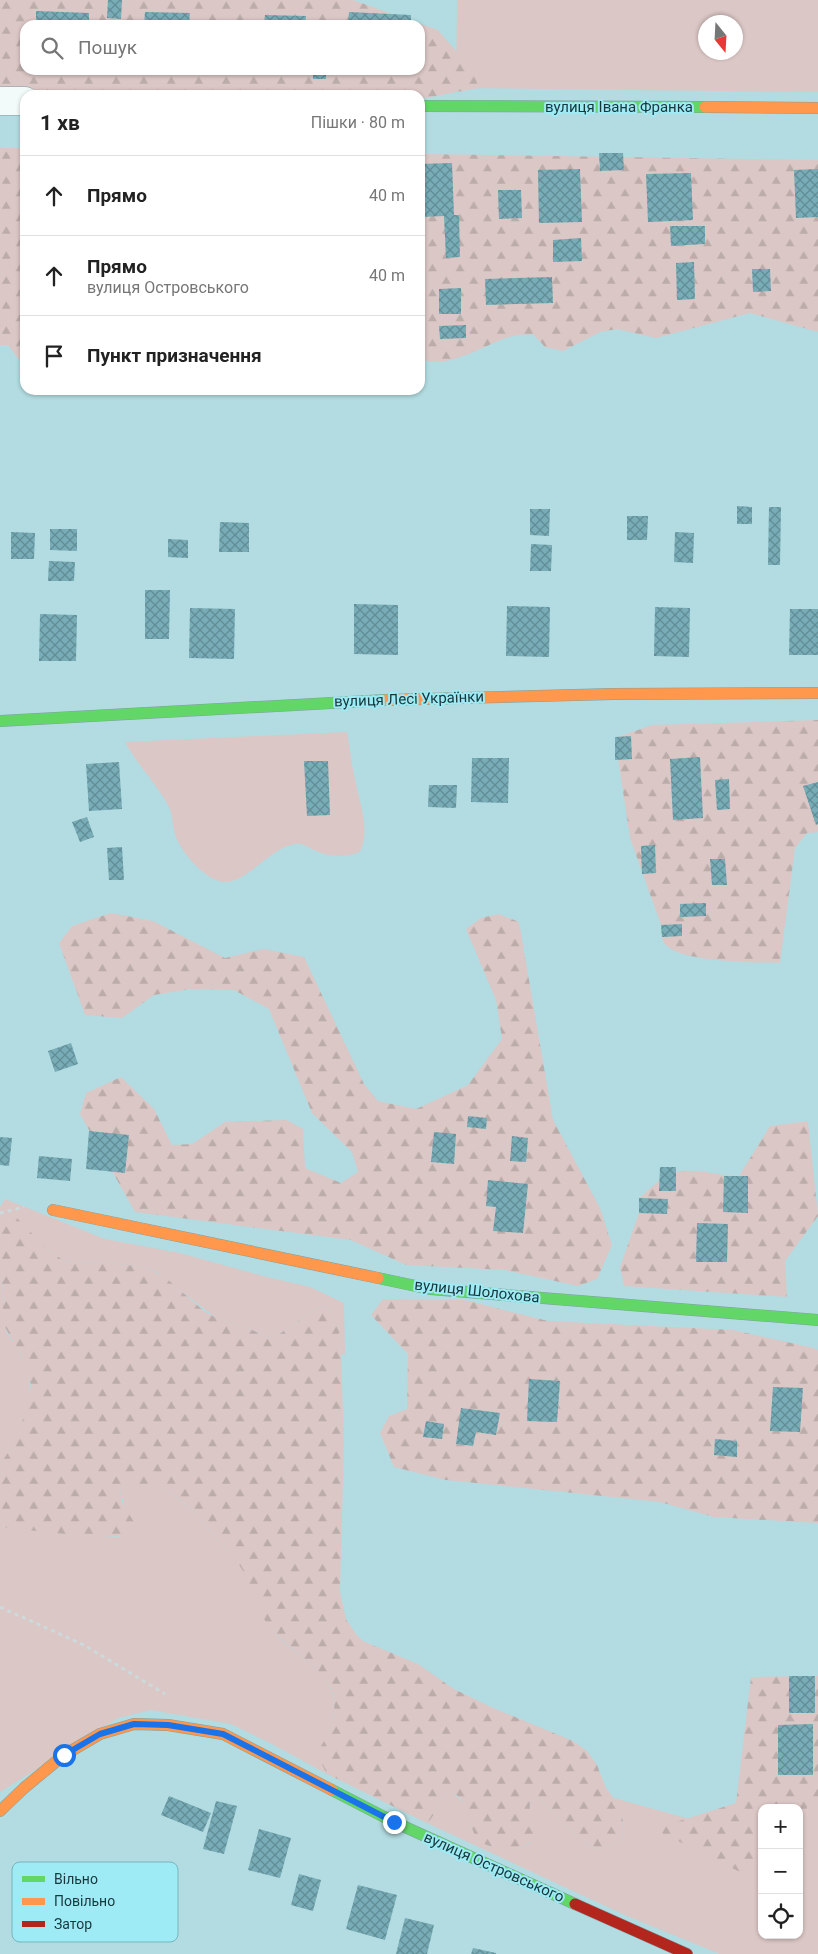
<!DOCTYPE html>
<html lang="uk">
<head>
<meta charset="utf-8">
<style>
  body { margin:0; font-family:Roboto,sans-serif; background:#f2f2f2; color:#222 }
  .controls { position:absolute; right:15px; bottom:15px; display:grid; overflow:hidden; border-radius:10px; box-shadow:0 1px 4px #0004 }
  .controls button { width:45px; height:45px; display:grid; place-items:center; padding:0; border:0; border-bottom:1px solid #e0e0e0; background:#fff; color:#222; font:25px sans-serif }
  .compass { position:absolute; left:698px; top:15px; width:45px; height:45px; border-radius:50%; background:#fff; box-shadow:0 1px 4px #0004; rotate:162deg }
  .stop { position:absolute; width:15px; height:15px; margin:-11px; border:4px solid #1a73e8; border-radius:50%; background:#fff }
  .stop.end { background:#1a73e8; border-color:#fff; box-shadow:0 1px 5px #0008 }
  .list { margin:0; padding:0; list-style:none }
  h2 { display:flex; justify-content:space-between; align-items:center; height:65px; margin:0; padding:0 20px; font-size:21px }
  h2 small { font-size:16px; font-weight:400; color:#767676 }
  .list li { display:grid; grid-template-columns:32px 1fr auto; gap:15px; align-items:center; box-sizing:border-box; height:80px; padding:0 20px; border-top:1px solid #e0e0e0 }
  .list b { display:block; font-size:19px; white-space:nowrap }
  .list p { margin:0; font-size:16px; white-space:nowrap; color:#767676 }
  .list em { font-size:16px; font-style:normal; color:#767676 }
  .icon { flex:none; width:28px; height:28px; fill:none; stroke:currentColor; stroke-width:2; stroke-linecap:round; stroke-linejoin:round }
  .map { position:relative; flex:none; width:818px; height:1954px; overflow:hidden }
  .search { position:absolute; background:#fff; box-shadow:0 1px 4px #0004; left:20px; top:20px; width:405px; height:55px; display:flex; align-items:center; gap:12px; box-sizing:border-box; padding:0 18px; border-radius:15px; color:#767676; font-size:19px }
  .panel { position:absolute; background:#fff; box-shadow:0 1px 4px #0004; left:20px; top:90px; width:405px; height:305px; border-radius:15px }
  .map>svg:first-child { display:block }
  .grass { fill:#dbc7c5; fill-rule:evenodd }
  .forest { fill:url(#forest-firs); fill-rule:evenodd }
  .building { fill:url(#building-cross-hatch) }
  .lines { fill:none; stroke-linecap:round; stroke-linejoin:round }
  .street-casing { stroke:#7ea0a3; stroke-width:29 }
  .fast-casing { stroke:#7ea0a3; stroke-width:12 }
  .slow-casing { stroke:#7ea0a3; stroke-width:12 }
  .jam-casing { stroke:#7ea0a3; stroke-width:12 }
  .path { stroke:#ccdadc; stroke-width:3; stroke-dasharray:4 4; stroke-linecap:butt }
  .street { stroke:#f3fafa; stroke-width:28 }
  .fast { stroke:#63d668; stroke-width:11 }
  .slow { stroke:#ff974d; stroke-width:11 }
  .jam { stroke:#b3261e; stroke-width:11 }
  .route { stroke:#1a73e8; stroke-width:6 }
  .labels { text-anchor:middle; dominant-baseline:central; stroke-width:4; stroke-linejoin:round; paint-order:stroke }
  .street-label { font-size:15px; fill:#17373b; stroke:#9eebf5 }
  .key { fill:#9eebf5; stroke:#76b5bd; stroke-width:1 }
  .key-label { font-size:14px; fill:#17373b }
</style>
</head>
<body>
<div class="map">
<svg width="818" height="1954" viewBox="0 0 818 1954">
  <defs>
    <pattern id="forest-firs" width="22" height="20" patternUnits="userSpaceOnUse" patternTransform="scale(1.25)"><rect width="22" height="20" fill="#dbc7c5"/><path d="M5 1l3.5 6h-7zM16 11l3.5 6h-7z" fill="#bbacaa"/></pattern>
    <pattern id="building-cross-hatch" width="8" height="8" patternUnits="userSpaceOnUse" patternTransform="scale(1.25)"><rect width="8" height="8" fill="#78acb7"/><path d="M0 0l8 8M0 8l8-8" fill="none" stroke="#618d96"/></pattern>
  </defs>
  <rect width="100%" height="100%" fill="#b2dce1"/>
  <path class="grass" d="M457,0H818V92L456,88ZM706,22H736V52H706Z
    M347,732C350,748 351,764 355,779C359,802 371,829 360,852C347,857 328,857 316,851C308,848 304,843 295,844C271,847 248,882 225,882C206,882 179,850 175,834C172,824 173,814 168,805C155,782 137,764 125,742Z
    M5,1199L105,1239L180,1253L263,1276L310,1287L344,1303L345,1355L341,1354L339,1331L328,1308L322,1306L317,1308L278,1335L267,1337L250,1329L216,1318L158,1273L145,1267L110,1263L73,1262L63,1260L47,1249L33,1235L0,1219V1207Z
    M0,1277C7,1293 0,1313 6,1330C8,1336 13,1341 16,1346C21,1355 25,1365 28,1375C35,1397 16,1447 0,1464Z
    M139,1483C174,1486 196,1513 217,1539C226,1549 236,1559 244,1571C253,1588 261,1616 272,1630C289,1652 321,1664 332,1692C340,1712 326,1737 319,1755L327,1774L272,1744L231,1724L151,1710L118,1718L0,1792V1527L42,1530L63,1534L119,1537L126,1511L120,1490L124,1485Z
    M448,1791L453,1793L464,1803L469,1811L471,1826L488,1846C502,1848 518,1852 530,1843L533,1828L529,1811L530,1803L536,1798L541,1800L576,1836L597,1850L622,1840C627,1825 621,1812 614,1798L762,1839V1935H799V1808L818,1792V1954H720L627,1916L427,1823C437,1814 438,1801 448,1791Z"/>
  <path class="forest" d="M0,0H353L438,30L475,73L478,88L420,99V95H25L0,97ZM25,25H420V70H25Z
    M0,148H25V362L20,361L8,345H0Z
    M420,154L818,160V332L750,313L656,338L617,329L600,332L563,351L545,347L533,334C527,335 520,334 513,336C488,342 445,373 420,358Z
    M818,720V832L807,833L795,848L780,963C756,962 680,963 665,944C661,938 661,932 661,925L630,838L615,738L652,725Z
    M111,913L153,921L225,958L264,949L304,957L364,1084L378,1101L416,1109L468,1085L502,1039L496,1000L466,929L481,918L499,914L519,922L553,1120L600,1208L612,1245L597,1279L578,1286L505,1270L406,1265L351,1240L135,1212L80,1114L86,1093L121,1077L154,1109L172,1145L192,1144L225,1122L287,1120L303,1129L305,1168L341,1183L358,1172L352,1152L312,1113L269,1009L234,990L191,989L154,995L122,1018L85,1015L59,943L72,926Z
    M808,1121L818,1216L785,1261L787,1297L624,1286L620,1267L639,1213V1198C648,1191 656,1182 666,1176C688,1164 716,1176 739,1176L770,1126Z
    M7,1215L17,1218L47,1249L63,1260L73,1262L110,1263L145,1267L166,1278L204,1311L216,1318L250,1329L267,1337L278,1335L317,1308L322,1306L328,1308L339,1331L341,1354L344,1443L340,1592L346,1619L356,1634L363,1641L418,1664L454,1689L491,1707L573,1741L587,1751L597,1765L606,1788L621,1808L624,1830L622,1840L597,1850L576,1836L541,1800L536,1798L530,1803C528,1815 536,1827 532,1838C527,1854 490,1850 480,1841C464,1826 475,1800 448,1791C438,1801 437,1814 427,1823L327,1774C324,1768 319,1760 319,1753C319,1747 323,1744 325,1739C332,1726 338,1705 332,1691C319,1664 290,1651 271,1629C257,1613 254,1589 243,1571C236,1559 226,1549 217,1539C191,1507 169,1479 124,1485L120,1490L122,1502L135,1524L136,1531L132,1536H82L0,1527V1464L10,1450L22,1423L31,1385L21,1355L2,1322L4,1290L0,1277V1219Z
    M383,1299L465,1300L548,1321L733,1330L814,1348L818,1350V1523L714,1517L660,1502L446,1480L394,1467L380,1433L389,1416L407,1409L408,1354L371,1315Z
    M818,1676V1807H807L799,1844V1808H762V1883L654,1829L736,1803L751,1677Z"/>
  <path class="building" d="M108,0H122L121,19L107,18Z
    M36,11L89,13V25H36Z
    M145,12L190,13L189,25H144Z
    M349,12L411,15V25H348Z
    M265,15L306,16L305,25H264Z
    M313,70H326V79H313Z
    M599,153H623L624,170L600,171Z
    M452,163L454,215H459L460,257L446,258L444,216L420,217V164Z
    M580,169L582,222L539,223L538,170Z
    M818,169V217L796,218L794,170Z
    M691,173L693,220L648,222L646,174Z
    M498,190H521L522,218L499,219Z
    M670,226H705V244L671,246Z
    M581,238L582,261L553,262V240Z
    M694,262L695,299L677,300L676,263Z
    M752,269H770L771,291L753,292Z
    M552,277L553,303L486,305L485,279Z
    M461,288V314H439V289Z
    M466,325V338L440,339L439,326Z
    M737,506L752,507V524H737Z
    M769,507H781L780,565H768Z
    M530,509H550L549,536L530,535Z
    M627,516H648L647,540H627Z
    M220,522L249,523V552H219Z
    M50,529H77V551L50,550Z
    M11,532L35,533L34,559H11Z
    M675,532L694,533L693,563L674,562Z
    M168,539L188,540V558L168,557Z
    M531,544L552,545L551,571H530Z
    M49,561L75,562L74,581H48Z
    M145,590H170L169,639H145Z
    M354,604L398,605V655L354,654Z
    M507,606L550,607L549,657L506,656Z
    M655,607L690,608L689,657L654,656Z
    M190,608L235,609L234,659L189,658Z
    M790,609H818V655H789Z
    M40,614L77,615L76,661H39Z
    M631,736L632,759L615,760V737Z
    M700,757L703,818L673,820L670,759Z
    M472,758H509L508,803L471,802Z
    M304,761H328L330,815L307,816Z
    M119,762L122,809L89,811L86,764Z
    M729,779L730,809L717,810L715,780Z
    M818,782V824L816,825L803,786Z
    M429,785H457L456,808L428,807Z
    M87,817L94,837L80,842L72,822Z
    M655,845L656,873L642,874L641,846Z
    M122,847L124,880H109L107,848Z
    M710,859H725L727,885H712Z
    M706,903V916L680,917V904Z
    M682,924V936L662,937L661,925Z
    M71,1043L78,1064L55,1072L48,1051Z
    M468,1116L487,1118L486,1129L467,1127Z
    M89,1131L129,1135L125,1173L86,1169Z
    M434,1132L456,1134L454,1164L431,1162Z
    M512,1136L528,1138L526,1162L510,1161Z
    M0,1137L12,1138L9,1166L0,1165Z
    M39,1156L72,1159L70,1181L37,1178Z
    M660,1167H676V1191H659Z
    M724,1176H748V1213L723,1212Z
    M488,1180L528,1184L523,1233L493,1231L496,1207L486,1206Z
    M639,1198L668,1199L667,1214L639,1213Z
    M697,1223L728,1224L727,1262H696Z
    M529,1379L560,1381L557,1422L527,1421Z
    M773,1387L803,1388L800,1432L770,1431Z
    M461,1408L500,1413L496,1435L476,1432L473,1446L456,1444Z
    M426,1421L444,1424L442,1439L423,1437Z
    M715,1439L737,1441V1457L714,1455Z
    M789,1676H815V1713H789Z
    M813,1724V1775H778V1725Z
    M169,1796L211,1813L203,1832L161,1815Z
    M216,1801L237,1806L224,1854L203,1849Z
    M259,1829L291,1838L280,1878L248,1870Z
    M299,1874L321,1880L313,1911L291,1905Z
    M358,1885L397,1895L385,1940L346,1929Z
    M405,1918L434,1925L427,1954H396Z
    M473,1948L496,1953V1954H471Z"/>
  <g class="lines">
    <defs>
      <path id="street" d="M0,101H25"/>
      <path id="fast" d="M420,106L705,107
        M0,721L386,700
        M378,1278L430,1289L818,1320
        M332,1790L394,1822L575,1904"/>
      <path id="slow" d="M705,107L818,108
        M386,700L613,694L818,693
        M53,1210L378,1278
        M0,1811L24,1788L64,1755L100,1734L134,1724L168,1725L223,1734L332,1790"/>
      <path id="jam" d="M575,1904L687,1954"/>
    </defs>
    <use href="#street" class="street-casing"/>
    <use href="#fast" class="fast-casing"/>
    <use href="#slow" class="slow-casing"/>
    <use href="#jam" class="jam-casing"/>
    <path class="path" d="M0,1213L24,1207
      M0,1607L84,1645L165,1694"/>
    <use href="#street" class="street"/>
    <use href="#fast" class="fast"/>
    <use href="#slow" class="slow"/>
    <use href="#jam" class="jam"/>
  </g>
  <g class="lines">
    <path class="route" d="M64,1755L100,1734L134,1724L168,1725L223,1734L394,1822"/>
  </g>
  <g class="labels">
    <g class="street-label">
      <text x="619" y="107">вулиця Івана Франка</text>
      <text transform="translate(409 699) rotate(-2)">вулиця Лесі Українки</text>
      <text transform="translate(477 1291) rotate(6)">вулиця Шолохова</text>
      <text transform="translate(494 1867) rotate(24)">вулиця Островського</text>
    </g>
  </g>
  <rect x="12" y="1862" width="166" height="80" rx="8" class="key"/>
  <rect x="22" y="1876" width="23" height="6" fill="#63d668"/>
  <rect x="22" y="1898" width="23" height="7" fill="#ff974d"/>
  <rect x="22" y="1921" width="23" height="6" fill="#b3261e"/>
  <g class="key-label">
    <text x="54" y="1884">Вільно</text>
    <text x="54" y="1906">Повільно</text>
    <text x="54" y="1929">Затор</text>
  </g>
</svg>
<div class="controls">
<button>+</button>
<button>−</button>
<button><svg class="icon" aria-label="locate" viewBox="0 0 24 24"><circle cx="12" cy="12" r="6"/><path d="M12 2v4M12 18v4M2 12h4M18 12h4"/></svg></button>
</div>
<svg class="compass" viewBox="-18 -18 36 36"><path d="M0-13l5 13h-10z" fill="#e53935"/><path d="M0 13l5-13h-10z" fill="#767676"/></svg>
<div class="stop" style="left:64px;top:1755px"></div>
<div class="stop end" style="left:394px;top:1822px"></div>
<div class="search"><svg class="icon" aria-label="search" viewBox="0 0 24 24"><circle cx="10" cy="10" r="6"/><path d="M15 15l6 6"/></svg>Пошук</div>
<section class="panel">
<h2>1 хв<small>Пішки · 80 m</small></h2>
<ul class="list">
<li><svg class="icon" aria-label="ahead" viewBox="0 0 24 24"><path d="M12 20V5M6 11l6-6 6 6"/></svg><div><b>Прямо</b></div><em>40 m</em></li>
<li><svg class="icon" aria-label="ahead" viewBox="0 0 24 24"><path d="M12 20V5M6 11l6-6 6 6"/></svg><div><b>Прямо</b><p>вулиця Островського</p></div><em>40 m</em></li>
<li><svg class="icon" aria-label="arrive" viewBox="0 0 24 24"><path d="M6 21V4h12l-3 4 3 4H6"/></svg><div><b>Пункт призначення</b></div></li>
</ul>
</section>
</div>
</body>
</html>
